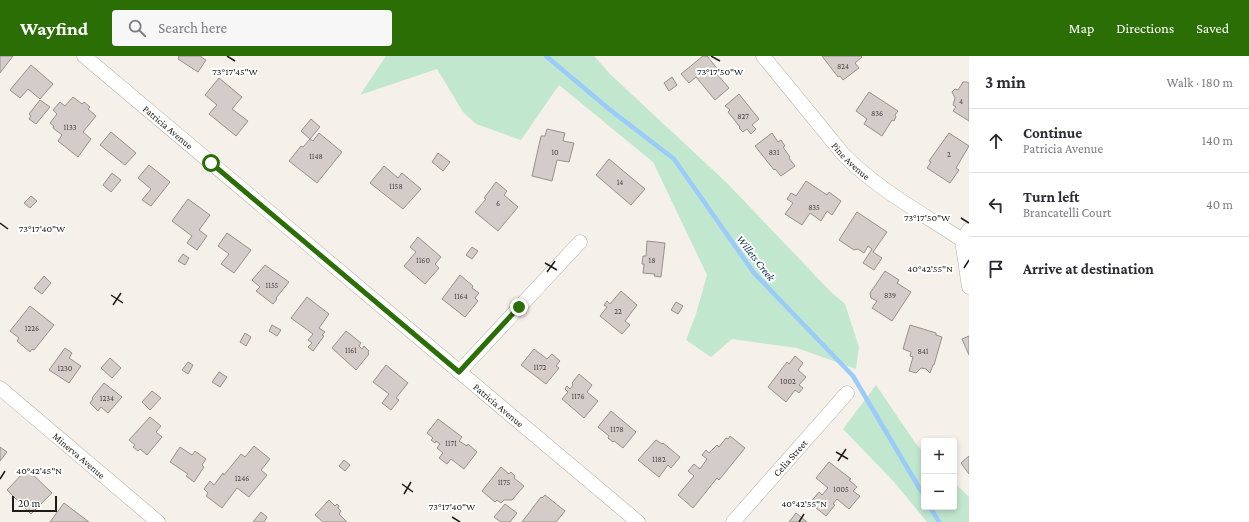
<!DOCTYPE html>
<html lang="en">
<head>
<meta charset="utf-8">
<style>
  body { margin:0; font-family:"Crimson Pro",serif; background:#f7f7f7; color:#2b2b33 }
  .controls { position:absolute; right:12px; bottom:12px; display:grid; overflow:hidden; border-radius:4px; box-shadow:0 2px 6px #0003 }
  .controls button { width:36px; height:36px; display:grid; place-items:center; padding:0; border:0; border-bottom:1px solid #e1e1e2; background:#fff; color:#2b2b33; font:20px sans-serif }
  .scale { position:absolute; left:12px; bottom:10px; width:45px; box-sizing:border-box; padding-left:4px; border:2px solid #1d1c19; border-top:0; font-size:11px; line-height:14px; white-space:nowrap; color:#1d1c19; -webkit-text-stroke:3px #fff; paint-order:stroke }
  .stop { position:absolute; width:12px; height:12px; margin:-9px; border:3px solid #2c6e06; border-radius:50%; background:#fff }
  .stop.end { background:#2c6e06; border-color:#fff; box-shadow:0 1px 4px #0008 }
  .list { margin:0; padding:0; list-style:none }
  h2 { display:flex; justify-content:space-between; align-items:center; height:52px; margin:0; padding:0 16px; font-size:17px }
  h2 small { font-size:13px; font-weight:400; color:#7c7c81 }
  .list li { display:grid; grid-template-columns:26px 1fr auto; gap:12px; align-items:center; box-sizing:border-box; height:64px; padding:0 16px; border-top:1px solid #e1e1e2 }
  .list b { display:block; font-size:15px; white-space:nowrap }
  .list p { margin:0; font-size:13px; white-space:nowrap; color:#7c7c81 }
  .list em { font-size:13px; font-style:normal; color:#7c7c81 }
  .icon { flex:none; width:22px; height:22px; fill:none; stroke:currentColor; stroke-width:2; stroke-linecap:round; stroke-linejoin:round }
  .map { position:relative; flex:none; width:969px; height:466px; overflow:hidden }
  header { display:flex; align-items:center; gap:24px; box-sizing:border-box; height:56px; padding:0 20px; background:#2c6e06; color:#fff }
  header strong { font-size:19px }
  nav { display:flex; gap:22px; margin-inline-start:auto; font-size:14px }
  .search { width:280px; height:36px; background:#f7f7f7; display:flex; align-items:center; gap:10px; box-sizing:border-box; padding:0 14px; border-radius:4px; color:#7c7c81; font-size:15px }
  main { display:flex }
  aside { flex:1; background:#fff }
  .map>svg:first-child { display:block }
  .green { fill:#c1e7cf }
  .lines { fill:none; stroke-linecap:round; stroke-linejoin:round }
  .stream { stroke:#9bcbfa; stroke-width:4.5 }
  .building { fill:#d4ccc8; stroke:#97908d }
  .street-casing { stroke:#b3b0a9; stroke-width:15 }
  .street { stroke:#fff; stroke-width:14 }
  .route { stroke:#2c6e06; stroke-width:5 }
  .ticks { fill:none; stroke:#1d1c19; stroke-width:1.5 }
  .labels { text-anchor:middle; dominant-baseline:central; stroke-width:4; stroke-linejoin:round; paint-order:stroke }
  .number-label { font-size:8px; fill:#4b4845 }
  .street-label { font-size:10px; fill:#1d1c19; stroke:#fff }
  .water-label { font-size:11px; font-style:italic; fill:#062b49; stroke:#fff }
  .ticks-label { font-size:10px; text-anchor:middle; fill:#1d1c19; stroke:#fff; stroke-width:4; stroke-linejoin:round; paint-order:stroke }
</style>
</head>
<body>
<header>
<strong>Wayfind</strong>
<div class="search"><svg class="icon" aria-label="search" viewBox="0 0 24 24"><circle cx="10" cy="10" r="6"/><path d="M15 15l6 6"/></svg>Search here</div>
<nav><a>Map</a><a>Directions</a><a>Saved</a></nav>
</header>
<main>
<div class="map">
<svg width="969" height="466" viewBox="0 0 969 466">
  <rect width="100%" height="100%" fill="#f5f1ea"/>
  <path class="green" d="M386,0H594L610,18L727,127L830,235L845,248L859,291L856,313L797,292L732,283L711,301L686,284L696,258L707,219L653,106L559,29L521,84L476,68L463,56L437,13L360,39Z
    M876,329L916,388L924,397V451H954V426L969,441V466H927L895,427L843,373Z"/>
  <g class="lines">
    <path class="stream" d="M546,0L609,53L674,103L754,217L853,320L924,440
      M930,451L939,466"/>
  </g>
  <path class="building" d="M0,0H13L0,17Z
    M178,0H201V1L206,4L198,16L178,3L179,1Z
    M703,0H707L719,15L716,17L729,32L715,44L696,21L689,27L681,18Z
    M822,0H861L862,1L855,7L859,12L843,24L840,20L838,21Z
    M31,9L53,28L40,43L28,33L20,42L10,34Z
    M672,21L677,29L669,35L664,27Z
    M219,22L242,41L232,53L248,65L236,80L209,58L217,49L205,39Z
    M963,26H967L969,27V65L953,55L956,51L953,49L955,42L952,36L955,33L958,34Z
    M869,36L898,55L895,59L896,61L894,65L892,64L882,80L864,68L867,63L856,55Z
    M739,38L759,63L752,69L756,73L751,78L747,73L743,76L739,72L740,71L728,56L730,54L725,50Z
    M73,41L82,48L84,46L90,51L88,53L96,60L83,76L91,83L78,101L58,85L62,79L53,72L54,70L50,67L57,58L53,54L60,46L65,50Z
    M40,44L50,51L36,68L29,63L31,60L29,58Z
    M311,63L320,71L310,83L301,75Z
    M547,73L565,77L563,85L574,87L569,106L557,104L552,125L532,120L541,80H545Z
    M111,76L136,97L125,109L100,89Z
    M319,77L342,96L317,127L289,105L301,90L303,91L310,83L313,85Z
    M772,77L778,86L781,84L785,90L783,91L790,101L789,102L795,110L781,120L775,113L774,114L755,90Z
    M949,77L969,90L956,112L959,114L950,127L927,112L931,106L929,105Z
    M438,97L450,106L443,115L432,106Z
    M609,103L645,133L631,149L596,119Z
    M149,109L170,126L151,150L142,144L151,133L138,122Z
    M384,110L398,122L402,117L421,133L403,153L370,127Z
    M112,117L121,124L111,136L103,129Z
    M806,125L827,139L829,136L841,145L832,159L827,155L821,165L810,157L802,169L785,158L793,147L787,143L791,137L796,140Z
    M496,126L507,135L504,139L518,151L498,175L475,156L486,143L484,142Z
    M31,140L37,145L30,152L24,147Z
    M188,143L210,159L199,174L207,180L197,194L187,187L192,180L172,165Z
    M857,156L887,176L873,196L882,202L874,214L863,207L872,193L868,190L864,197L858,193L854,194L839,184Z
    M227,177L251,194L234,217L221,208L229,198L218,190Z
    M418,181L441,201L435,208L439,212L425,228L404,210L416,196L410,191Z
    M647,185L665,187L661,221L654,220L655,218L643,217L644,208H642L643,200H646Z
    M472,191L478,195L472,203L466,199Z
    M183,198L189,202L185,209L178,205Z
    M265,209L289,226L276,242L277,243L273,248L256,235L260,231L252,224Z
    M885,215L899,224L897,227L911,236L892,265L872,252L877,245L871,242L870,237Z
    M460,219L473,230L472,232L479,237L475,242L478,245L465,261L442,243Z
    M44,220L51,227L42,238L34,232Z
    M621,235L637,249L625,265L630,269L622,278L600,260L607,251L604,249L607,245L610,248Z
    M307,241L329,258L319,272L325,276L322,279L324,280L313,295L308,291L312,287L308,284L313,278L291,262Z
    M676,246L683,250L678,258L671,254Z
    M30,250L54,269L34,294L32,293L30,296L17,285L19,282L10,275Z
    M272,269L281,274L277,280L269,275Z
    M910,269L936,277V279L942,281L934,309H933L930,317L926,313L921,312L916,317L909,315L913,301L910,300L911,296L903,293Z
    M346,275L361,287L359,290L362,293L364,290L369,295L368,297L369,298L356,314L332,292Z
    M245,277L251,281L246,290L240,286Z
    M969,280V299L962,283Z
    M65,292L72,297L69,302L81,310L69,327L49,314Z
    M534,293L547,303L552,298L560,305L556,310L559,312L546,328L521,309Z
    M795,300L803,307L798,314L806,321L799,329L803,332L799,337L795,334L786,346L768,331L787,306L789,308Z
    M110,302L121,312L112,322L101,312Z
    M188,306L193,309L188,318L182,314Z
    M386,309L408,327L396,342L399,344L391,354L382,347L389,338L373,326Z
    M219,316L227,321L220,331L212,326Z
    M579,318L592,329L587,336L598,345L584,362L562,343L568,336L565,333L567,330L570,333L573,329L572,327Z
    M104,327L122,341L108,357L101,351L98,355L90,347L93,343L92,342Z
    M152,335L161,342L150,354L142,346Z
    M611,355L636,376L623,392L614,385L613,386L608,382L609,380L598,371Z
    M150,361L161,370L156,376L162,381L147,399L140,393L138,395L133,391L135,389L129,384Z
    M438,363L462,381L459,385L467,390L468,388L477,396L464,413L451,403L447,408L439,402L443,397L437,392L440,388L436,385L435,387L431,384L433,382L427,377Z
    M730,380L745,392L719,424L717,422L693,452L678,439L694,420L688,415L694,408L700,413L707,403L702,399L706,394L709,397L717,389L719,391L726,382L728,383Z
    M656,384L662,388L663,387L680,401L671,412L668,409L659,421L638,404Z
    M254,390L270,403L261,414L267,419L249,441L237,432L222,452L206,440L208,437L204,433L210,425L214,429L223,417L224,419L241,398L245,401Z
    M0,391L7,396L0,405Z
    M180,391L192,399L195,395L206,403L202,409L204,411L194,426L186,420L188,418L170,406Z
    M969,400V418L961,407Z
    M344,404L350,409L345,415L339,410Z
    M829,406L851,423L849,424L857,431L853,435L860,440L849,453L837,443L833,448L835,449L826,460L810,447L819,436L822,439L828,432L816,422Z
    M501,411L509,418L511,416L515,420L514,422L524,430L512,444H504L501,447L497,444L495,446L482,435Z
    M27,413L52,437L31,458L7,434Z
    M545,439L565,455L556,466H522L541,441L542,442Z
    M329,444L335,450L337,448L339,450L338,452L341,455L339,458L347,466H323L315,459Z
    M64,447L89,466H50Z
    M505,448L517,457L510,466H501L494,461Z
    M261,456L267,461L264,466H253Z
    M796,457L807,466H789Z"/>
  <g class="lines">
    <defs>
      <g id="street">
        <path id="s1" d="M84,0L638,466"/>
        <path id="s2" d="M763,0L843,98C877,133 922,157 962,184"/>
        <path d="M969,174L962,184L969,231"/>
        <path d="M459,316L580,186"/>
        <path id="s3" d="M0,332L158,466"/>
        <path id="s4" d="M733,466L847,337"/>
      </g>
    </defs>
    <use href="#street" class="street-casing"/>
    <use href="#street" class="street"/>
  </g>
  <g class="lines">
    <path class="route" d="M211,107L459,316L519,251"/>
  </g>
  <path class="ticks" d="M227,0L235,5M711,0L720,5M961,162L969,167M0,167L8,173M545,207L557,214M964,212L969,204M547,216L555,205M111,239L123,247M113,249L121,237M836,396L848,403M838,405L846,393M0,423L5,415M402,428L413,436M404,438L411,426M452,461L460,466M799,466L804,458"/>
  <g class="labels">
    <g class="number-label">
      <text x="843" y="10">824</text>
      <text x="961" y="45">4</text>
      <text x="877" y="57">836</text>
      <text x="743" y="60">827</text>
      <text x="70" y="71">1133</text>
      <text x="555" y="96">10</text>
      <text x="774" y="96">831</text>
      <text x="949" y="98">2</text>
      <text x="316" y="100">1148</text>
      <text x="620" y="126">14</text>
      <text x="396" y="130">1158</text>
      <text x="498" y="147">6</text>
      <text x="814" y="151">835</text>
      <text x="423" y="204">1160</text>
      <text x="652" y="204">18</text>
      <text x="272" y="229">1155</text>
      <text x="890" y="239">839</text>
      <text x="461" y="240">1164</text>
      <text x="618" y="255">22</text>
      <text x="32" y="272">1226</text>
      <text x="351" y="294">1161</text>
      <text x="923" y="295">841</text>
      <text x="540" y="311">1172</text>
      <text x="65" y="312">1230</text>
      <text x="788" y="325">1002</text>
      <text x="578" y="340">1176</text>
      <text x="107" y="342">1234</text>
      <text x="617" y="373">1178</text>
      <text x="451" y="387">1171</text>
      <text x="659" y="403">1182</text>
      <text x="242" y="422">1246</text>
      <text x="504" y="426">1175</text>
      <text x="841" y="433">1005</text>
    </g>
    <g class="street-label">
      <text stroke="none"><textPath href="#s1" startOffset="110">Patricia Avenue</textPath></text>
      <text stroke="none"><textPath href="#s2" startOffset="137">Pine Avenue</textPath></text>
      <text stroke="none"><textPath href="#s1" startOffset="542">Patricia Avenue</textPath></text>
      <text stroke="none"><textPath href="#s3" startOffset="104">Minerva Avenue</textPath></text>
      <text stroke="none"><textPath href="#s4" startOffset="86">Celia Street</textPath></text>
    </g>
    <g class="water-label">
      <text transform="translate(756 202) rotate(52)">Willets Creek</text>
    </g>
  </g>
  <g class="ticks-label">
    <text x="235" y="19">73°17'45"W</text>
    <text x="720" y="19">73°17'50"W</text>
    <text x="927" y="165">73°17'50"W</text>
    <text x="42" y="176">73°17'40"W</text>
    <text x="930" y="216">40°42'55"N</text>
    <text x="39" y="418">40°42'45"N</text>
    <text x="804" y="451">40°42'55"N</text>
    <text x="452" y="454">73°17'40"W</text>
  </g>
</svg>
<div class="controls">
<button>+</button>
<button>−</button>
</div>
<div class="scale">20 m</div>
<div class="stop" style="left:211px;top:107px"></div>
<div class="stop end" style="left:519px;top:251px"></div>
</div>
<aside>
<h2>3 min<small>Walk · 180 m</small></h2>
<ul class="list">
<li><svg class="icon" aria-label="ahead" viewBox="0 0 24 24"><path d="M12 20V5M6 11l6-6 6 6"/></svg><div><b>Continue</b><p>Patricia Avenue</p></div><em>140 m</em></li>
<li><svg class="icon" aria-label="left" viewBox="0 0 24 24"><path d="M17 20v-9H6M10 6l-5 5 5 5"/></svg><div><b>Turn left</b><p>Brancatelli Court</p></div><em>40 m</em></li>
<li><svg class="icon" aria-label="arrive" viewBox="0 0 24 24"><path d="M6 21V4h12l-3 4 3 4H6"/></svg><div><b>Arrive at destination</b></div></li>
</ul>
</aside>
</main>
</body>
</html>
